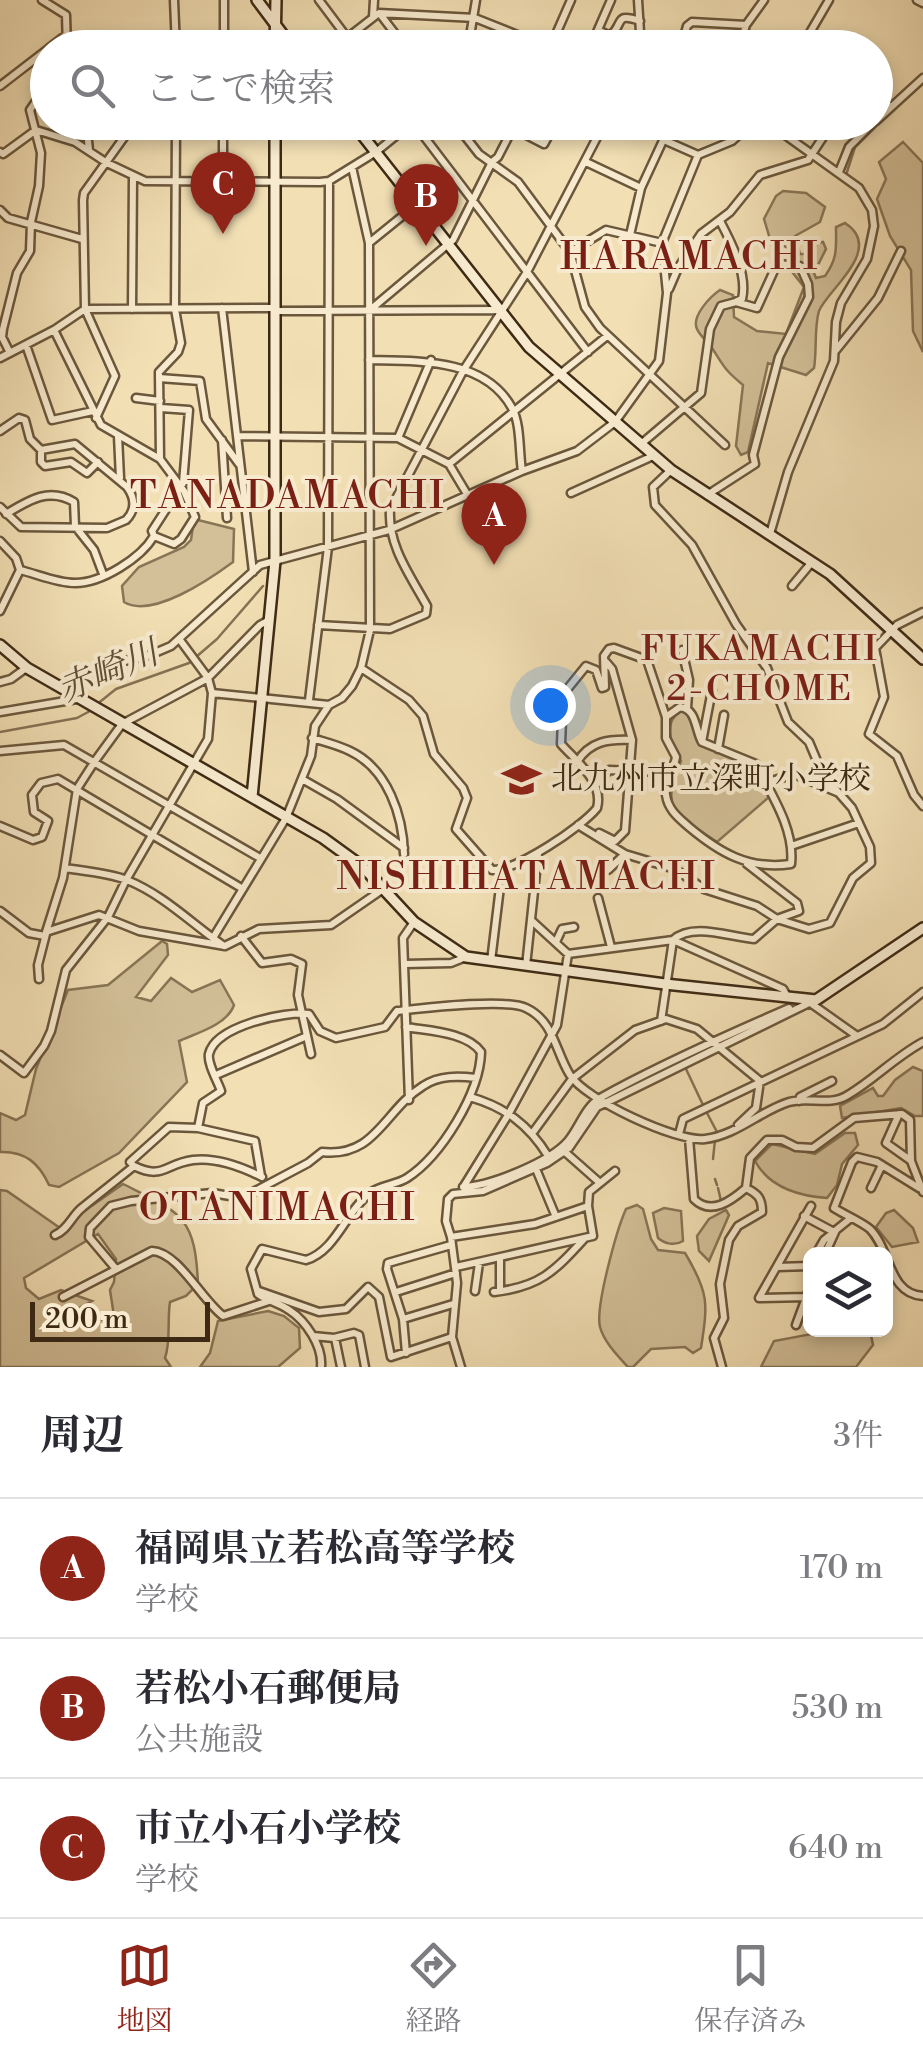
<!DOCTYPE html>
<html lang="ja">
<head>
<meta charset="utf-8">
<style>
  body { margin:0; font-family:"Libre Bodoni","Noto Serif JP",serif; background:#f7f7f7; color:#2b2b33 }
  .controls { position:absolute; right:30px; bottom:30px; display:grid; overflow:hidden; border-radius:15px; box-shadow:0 5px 15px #0003 }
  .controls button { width:90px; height:90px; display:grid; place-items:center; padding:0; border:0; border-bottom:2px solid #e1e1e2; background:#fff; color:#2b2b33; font:50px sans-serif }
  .scale { position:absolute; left:30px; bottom:25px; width:180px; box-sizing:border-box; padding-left:10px; border:5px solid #3e2a14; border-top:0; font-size:28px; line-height:35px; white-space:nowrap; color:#3e2a14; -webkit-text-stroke:8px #f7eace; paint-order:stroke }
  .you { position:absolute; left:550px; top:705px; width:35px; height:35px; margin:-25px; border:8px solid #fff; border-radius:50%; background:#1a73e8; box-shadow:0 0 0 15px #1a73e833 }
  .badge { display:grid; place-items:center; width:65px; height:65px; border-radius:50%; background:#8f2418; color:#fff; font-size:32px; font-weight:700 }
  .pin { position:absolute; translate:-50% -82px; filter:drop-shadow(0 2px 5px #0008) }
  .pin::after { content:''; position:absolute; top:52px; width:35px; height:30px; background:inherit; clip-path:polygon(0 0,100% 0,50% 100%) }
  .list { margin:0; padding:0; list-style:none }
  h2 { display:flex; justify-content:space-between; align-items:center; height:130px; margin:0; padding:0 40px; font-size:42px }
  h2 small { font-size:32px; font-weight:400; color:#7c7c81 }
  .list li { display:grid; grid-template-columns:65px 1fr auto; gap:30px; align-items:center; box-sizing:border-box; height:140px; padding:0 40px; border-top:2px solid #e1e1e2 }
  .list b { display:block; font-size:38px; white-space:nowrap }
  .list p { margin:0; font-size:32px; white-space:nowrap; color:#7c7c81 }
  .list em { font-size:32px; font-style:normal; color:#7c7c81 }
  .icon { flex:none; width:55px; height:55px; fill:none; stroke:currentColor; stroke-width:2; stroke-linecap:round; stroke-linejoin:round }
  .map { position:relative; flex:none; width:923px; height:1367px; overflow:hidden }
  .search { position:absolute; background:#fff; box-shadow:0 5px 15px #0003; left:30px; right:30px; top:30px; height:110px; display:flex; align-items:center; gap:25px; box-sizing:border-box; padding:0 35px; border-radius:55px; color:#7c7c81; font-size:38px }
  .sheet { height:550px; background:#fff }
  nav { display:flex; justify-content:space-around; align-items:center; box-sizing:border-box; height:140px; border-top:2px solid #e1e1e2; background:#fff; font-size:28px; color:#7c7c81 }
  nav a { display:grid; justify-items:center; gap:5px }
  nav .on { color:#8f2418 }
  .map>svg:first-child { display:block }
  .green { fill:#d3c099; stroke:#887556; stroke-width:2.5; fill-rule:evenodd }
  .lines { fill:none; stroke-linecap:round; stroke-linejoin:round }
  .stream { stroke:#857154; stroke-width:2.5 }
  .street-casing { stroke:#6b573c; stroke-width:11 }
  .secondary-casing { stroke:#3e2a14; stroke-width:14 }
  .street { stroke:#f7eace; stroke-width:6 }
  .secondary { stroke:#f7eace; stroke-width:9 }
  .labels { text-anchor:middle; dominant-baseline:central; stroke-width:8; stroke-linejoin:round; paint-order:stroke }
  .poi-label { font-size:32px; fill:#3e2a14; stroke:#f7eace; text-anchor:start }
  .neighbourhood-label { font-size:35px; letter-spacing:2.5px; fill:#7a1f14; stroke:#f7eace }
  .water-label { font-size:35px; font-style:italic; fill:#624e34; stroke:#f7eace }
  .quarter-label { font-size:38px; letter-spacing:2.5px; fill:#7a1f14; stroke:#f7eace }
</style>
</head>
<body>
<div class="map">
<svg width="923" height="1367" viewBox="0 0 923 1367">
  <rect width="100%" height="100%" fill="#f2dfb4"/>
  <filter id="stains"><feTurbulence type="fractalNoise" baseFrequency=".002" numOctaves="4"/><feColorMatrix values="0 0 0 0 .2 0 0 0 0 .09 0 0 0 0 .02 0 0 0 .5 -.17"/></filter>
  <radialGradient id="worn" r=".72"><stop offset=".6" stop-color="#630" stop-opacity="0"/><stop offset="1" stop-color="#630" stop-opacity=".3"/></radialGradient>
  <path class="green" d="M903,142L923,163V352L913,331L911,270L890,236L877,199L886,179L879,162Z
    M783,191L806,193L825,207L820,222L795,236L800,254H808L818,243L823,242L826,249L814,273L816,278L825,276C838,258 836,248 836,227L845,223C885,249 828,289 819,311C814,327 817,351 814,368L806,375L768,363L748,452L741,455L736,446L743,385C724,369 725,368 712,348C708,342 700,336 697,329C691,316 711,296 720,290L733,295L734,317L757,331L786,334L804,287L789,268L788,248L784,246L773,249L764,219L776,196Z
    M194,519L234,529L233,562C210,579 152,619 124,602L122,586L139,567L184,547L191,540Z
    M680,711L687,713L700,745L750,763L769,797L717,842C676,814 659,812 681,761C672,743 661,726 680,711Z
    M162,941L167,944L168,955L136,997L151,1001L171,978L192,992L220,980L234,1005C227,1025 197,1033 179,1041L187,1082L119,1153L59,1187L49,1185C39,1163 25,1151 0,1152V1113L16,1120L25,1115L36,1069L68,990L108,985Z
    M913,1067L923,1071V1116H915L901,1108L842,1118L840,1106L873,1088L878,1096H883L895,1080Z
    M845,1133H855L858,1145L842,1164L837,1185L827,1198C798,1196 769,1187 755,1161L772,1144L815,1154Z
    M123,1184C181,1213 195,1215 198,1284L186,1296L170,1302C167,1321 171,1341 165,1358L171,1367H0V1190L7,1191L60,1228ZM98,1234L116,1259L114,1282L110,1290L114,1316L74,1327L66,1315L92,1301L61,1290L39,1299L26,1288L24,1278Z
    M637,1205L643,1209L651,1239L658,1250L685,1253C709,1293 708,1303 701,1348L693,1353L685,1347L651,1349L633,1367H628C618,1356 604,1342 600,1327C595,1307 617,1229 626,1209Z
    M664,1208L681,1211L683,1241C675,1246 665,1244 658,1238L653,1213Z
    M726,1210L729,1215L709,1261L699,1251L697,1236L709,1219Z
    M894,1210L913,1228L918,1242L892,1247L876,1227L886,1213Z
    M268,1311L284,1316L299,1328L300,1348L278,1367H200L210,1353L218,1321Z
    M814,1330H870L873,1345L856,1367H761L774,1341L812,1334Z"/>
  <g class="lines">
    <path class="stream" d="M847,172L855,147L885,117
      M96,705L116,689L189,663L217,639L263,586
      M0,732L77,718L90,711
      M686,1069L703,1105
      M707,1113L717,1132
      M713,1159L715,1140
      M715,1179L717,1185
      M718,1188L721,1201"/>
    <defs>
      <path id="street" d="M42,0L66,15L67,48
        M174,0L176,48
        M319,0L355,48
        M638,0L641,48
        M917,0L923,3
        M380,14L406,48
        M373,17L374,0
        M598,30L610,36C625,24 613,12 640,21
        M406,45L445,48
        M49,48L66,35
        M224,48V0
        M334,48L379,13L475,18L550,48
        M468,48L476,0
        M550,48L571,0
        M590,48L611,0
        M681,48L687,26L692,22L746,25
        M739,48L746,25L764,0
        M801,48L829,0
        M0,86L48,49
        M876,93L890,107
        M876,121L923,78
        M86,122L89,150
        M413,122L588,352
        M454,122L479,154L518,182L570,252L585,307L600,328L725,445
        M716,122L732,141
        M767,122L859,188L872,210L874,226L867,259L841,303L836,322L834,361L788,472L770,534
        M275,125L322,122
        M513,128L544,144L556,122
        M36,130L75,142L107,163L145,181L320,182L329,181L376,152L413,122
        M664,140L698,155L732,141L753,122
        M0,152L3,154L36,130
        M586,162L641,188
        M839,172L849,147L874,122
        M223,182V122
        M0,210L8,218L82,239
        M720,221C731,242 748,274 742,299L737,301
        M630,235L641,188L666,134L663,122
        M369,243L416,205
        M570,252L606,230L662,243
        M669,289L678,268L701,234L730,212L760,175L808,160L833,122
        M222,308L253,572
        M132,309L133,177
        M370,310L453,240L492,162L498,157L516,122
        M275,311L497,310
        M54,330L101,425L160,459L184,491L195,517
        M26,345L52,420L93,411
        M836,350L878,298L901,251
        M10,353L2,337L3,329L17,273L30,251L31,222L39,186L41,153L30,110L48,84
        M0,358L54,330L85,309L274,308
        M369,360C418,361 485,358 512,408C521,424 519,453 522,471
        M159,378L200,381L206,419L239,464
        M136,398L160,401
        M96,418L115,376L85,309L83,200L84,193L135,122
        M0,431L19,418L25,420L30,439L41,450L75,444L127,487C135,498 136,510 126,520L107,528L21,527L0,507
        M118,436L120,478
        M237,436L398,438L449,464L467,494
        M398,438L431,360
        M222,440L227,518
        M641,444L701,393L710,329L721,306L736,302L757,308L777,264L800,266L808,284L809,297L779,357L753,455L755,464L707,495
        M41,450V462L45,466L71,462L87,473L98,462
        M160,459L159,372L178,352L181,343L175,309L176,122
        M449,464L607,336
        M571,493L653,456
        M6,514C29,500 49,487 74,502L75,526L94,550L103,574
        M154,536L152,531L183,483L189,410L161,408
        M0,541L16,558L20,570
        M792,586L812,562
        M0,611L20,570C37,574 57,583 75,583C102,583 141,558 154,536L174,544L181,539L195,517
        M923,612L897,625L875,648L884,697L869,734L897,756L914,795L923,806
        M269,620L260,625L208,678L122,724L95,761L77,789L63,878L46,932L99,915L139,931L225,946L259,929L331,925L386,887
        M318,625L390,629L426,614L427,606C410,575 388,546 390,510L463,371L527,272L605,122
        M682,650L689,680L687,708
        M361,668L409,700L423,716L434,754L463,788L467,798L456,829L492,870C516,871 582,827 597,808C604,782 577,762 561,744L562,720L556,703L586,666L596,670L602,688L605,687L604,656L609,649L614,648L647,660L666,717V738L676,757C674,770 664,782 666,795C668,810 679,818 689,827C720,853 749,870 791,864C795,829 771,794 756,764L702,742C695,730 697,709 680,707L666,717
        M0,682L11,679L26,668
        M62,688L116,663L150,655L171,646L260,565L389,530L522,471L577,451L615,422L659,361L667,293L662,243L698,155
        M212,693L329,705
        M309,700L328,547L329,181
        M0,712L77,699
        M312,738C325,742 338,745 350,751C388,769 403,816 404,854
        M702,742L712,690
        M718,749L724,715
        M0,751L64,745L260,858
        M577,762C590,741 608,739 632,740
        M302,779L337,799L404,848
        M765,783L794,774L839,793
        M596,785L609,770L663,772
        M578,825L625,854L675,869L704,889L757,906L777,919L809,929L830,923L853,878L871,863L870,847L852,808L823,775L809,742L788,722L767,668L736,624L692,545L655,505L653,487L671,470
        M0,826L33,840L42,837L48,821L34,812L32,795L41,783L58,779L243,889
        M599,833L615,841L625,831L632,740L612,669L606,662
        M791,846L859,823
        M65,868C85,871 108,873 127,880C164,895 192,924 224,946
        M605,870H608L625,854
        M598,898L611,947
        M0,911L29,933L45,936
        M532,921L568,954
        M241,936L262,963L291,959L302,964L298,995L311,1054
        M213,938L286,818L311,756L315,726L329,705L342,698L352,686L361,668L370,630L369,243L352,167
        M673,940L783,989L787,996
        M556,942L562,929L574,927
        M568,954L673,940C692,922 730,937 754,939L777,919L799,911L797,903L747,864
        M491,961L500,887
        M405,964L451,963L466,957
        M526,966L538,854
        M39,979L38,965L46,934
        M809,1002L857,1036
        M661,1021L673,940
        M0,1055L24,1073L44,1046L51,1031L66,970L108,917L126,880L208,739L212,693L208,678L180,640
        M216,1075L307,1036
        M470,1097C505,1107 529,1125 548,1156
        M409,1100L403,938L414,922
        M799,1101L800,1097L832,1081
        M899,1114L886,1143L910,1160
        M198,1128L203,1103L221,1091C218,1082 207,1063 209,1054C215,1026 285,1011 309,1014L320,1031L336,1038L385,1027L397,1011C424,1008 505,998 526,1008C554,1021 555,1051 570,1075C586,1100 676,1142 705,1139C737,1135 760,1111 789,1102C809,1096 829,1107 848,1095C875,1079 895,1057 923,1042
        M534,1131L572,1079L635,1030L666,1019L697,1029L760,1081L756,1108L738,1125
        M679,1134L683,1119L883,1024L923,992
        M689,1138L694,1199C711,1216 731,1201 746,1188L750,1158L767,1140H782L796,1147L813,1148L854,1118L902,1114L910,1120L911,1161L923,1192
        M565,1152L600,1183
        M134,1166C163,1180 164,1164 193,1160C216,1157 242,1167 262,1177
        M536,1169L556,1217
        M464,1186L508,1115L557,1025L568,954
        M463,1187C490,1186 550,1162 568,1141C579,1128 585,1107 600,1098C657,1066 729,1034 789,1008
        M871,1188L882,1165
        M919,1188L877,1162L857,1157L852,1162L834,1208C845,1215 860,1221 870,1229C891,1250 888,1294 923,1296
        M588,1206L589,1192L615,1171
        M804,1216L834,1232L824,1240L816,1254
        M55,1235C68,1230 72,1215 83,1207C100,1193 117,1180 134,1166L130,1162L169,1127L198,1128L255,1141L261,1176
        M451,1237L535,1224L588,1206L593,1236L456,1267
        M825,1254L836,1230L851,1218
        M777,1267L810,1266
        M116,1269L89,1237L90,1228L111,1206L131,1201L212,1193L242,1198L308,1163L322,1152C376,1158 384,1110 423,1086C439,1075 459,1076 476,1078
        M259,1291L319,1312L346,1309L368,1287L379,1297L391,1357L452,1337
        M475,1291L479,1263
        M500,1291V1259
        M396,1292L456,1273
        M494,1292C539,1287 554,1272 584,1239
        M63,1297L152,1251C178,1252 201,1299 223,1316L269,1301
        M807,1297L759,1298L811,1206
        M403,1319L453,1304
        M796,1325L810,1287
        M313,1336L334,1338L354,1333L359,1335L365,1367
        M335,1338L341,1367
        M406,1353L403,1319L387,1269L388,1263L451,1245
        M321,1367C323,1346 306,1321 289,1310C279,1303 268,1301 258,1294L251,1269L262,1249L306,1260C336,1251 346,1211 370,1193C381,1185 396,1185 407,1178C441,1156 480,1093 481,1052C467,1032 429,1031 406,1027
        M461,1367L452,1337L457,1283L451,1237L446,1221L448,1199L453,1194L483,1191L547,1163L569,1148L597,1107L809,1003
        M722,1367L714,1338L724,1318L720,1284L729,1240L738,1226L762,1212C762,1198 758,1194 746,1188"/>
      <path id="secondary" d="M257,0L293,48
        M275,48L276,0
        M352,122L529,347L671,470L830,574L923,659
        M0,645L27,668L323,838L363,867L414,922L466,957L665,984L816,1000L923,928
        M252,797L275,561V122"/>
    </defs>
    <use href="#street" class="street-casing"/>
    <use href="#secondary" class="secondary-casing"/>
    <use href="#street" class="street"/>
    <use href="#secondary" class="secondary"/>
  </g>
  <defs>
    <symbol id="school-bare" viewBox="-9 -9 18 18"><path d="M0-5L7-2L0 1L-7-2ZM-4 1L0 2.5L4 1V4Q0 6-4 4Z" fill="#8f2418" stroke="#f7eace" stroke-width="2.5" paint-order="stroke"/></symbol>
  </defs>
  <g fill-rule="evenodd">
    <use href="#school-bare" x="494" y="752" width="55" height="55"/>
  </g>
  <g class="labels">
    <g class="poi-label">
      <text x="551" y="779">北九州市立深町小学校</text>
    </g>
    <g class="neighbourhood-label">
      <text x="760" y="649">FUKAMACHI<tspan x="760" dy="40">2-CHOME</tspan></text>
    </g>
    <g class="water-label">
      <text transform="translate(108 672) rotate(-23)">赤崎川</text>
    </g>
    <g class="quarter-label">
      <text x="690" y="257">HARAMACHI</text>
      <text x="288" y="496">TANADAMACHI</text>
      <text x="527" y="877">NISHIHATAMACHI</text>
      <text x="278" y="1208">OTANIMACHI</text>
    </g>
  </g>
  <rect width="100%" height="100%" filter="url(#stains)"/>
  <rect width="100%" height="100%" fill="url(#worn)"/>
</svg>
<div class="controls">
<button><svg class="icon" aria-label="layers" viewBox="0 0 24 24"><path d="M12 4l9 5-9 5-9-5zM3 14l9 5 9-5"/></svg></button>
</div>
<div class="scale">200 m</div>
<div class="you"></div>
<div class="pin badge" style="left:494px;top:565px">A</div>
<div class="pin badge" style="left:426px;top:246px">B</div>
<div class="pin badge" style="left:223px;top:234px">C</div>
<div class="search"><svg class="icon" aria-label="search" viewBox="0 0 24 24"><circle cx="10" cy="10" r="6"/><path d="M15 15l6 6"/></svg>ここで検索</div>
</div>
<section class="sheet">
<h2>周辺<small>3件</small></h2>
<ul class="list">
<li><span class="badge">A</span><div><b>福岡県立若松高等学校</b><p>学校</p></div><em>170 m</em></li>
<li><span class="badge">B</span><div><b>若松小石郵便局</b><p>公共施設</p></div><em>530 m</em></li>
<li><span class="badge">C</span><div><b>市立小石小学校</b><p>学校</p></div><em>640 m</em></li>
</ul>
</section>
<nav>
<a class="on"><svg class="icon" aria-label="map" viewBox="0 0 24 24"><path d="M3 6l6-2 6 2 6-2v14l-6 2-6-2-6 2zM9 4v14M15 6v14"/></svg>地図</a>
<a><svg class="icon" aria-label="directions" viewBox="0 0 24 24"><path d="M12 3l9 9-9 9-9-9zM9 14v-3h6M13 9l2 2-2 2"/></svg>経路</a>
<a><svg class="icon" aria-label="saved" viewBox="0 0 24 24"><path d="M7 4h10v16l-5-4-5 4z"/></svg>保存済み</a>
</nav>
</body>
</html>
